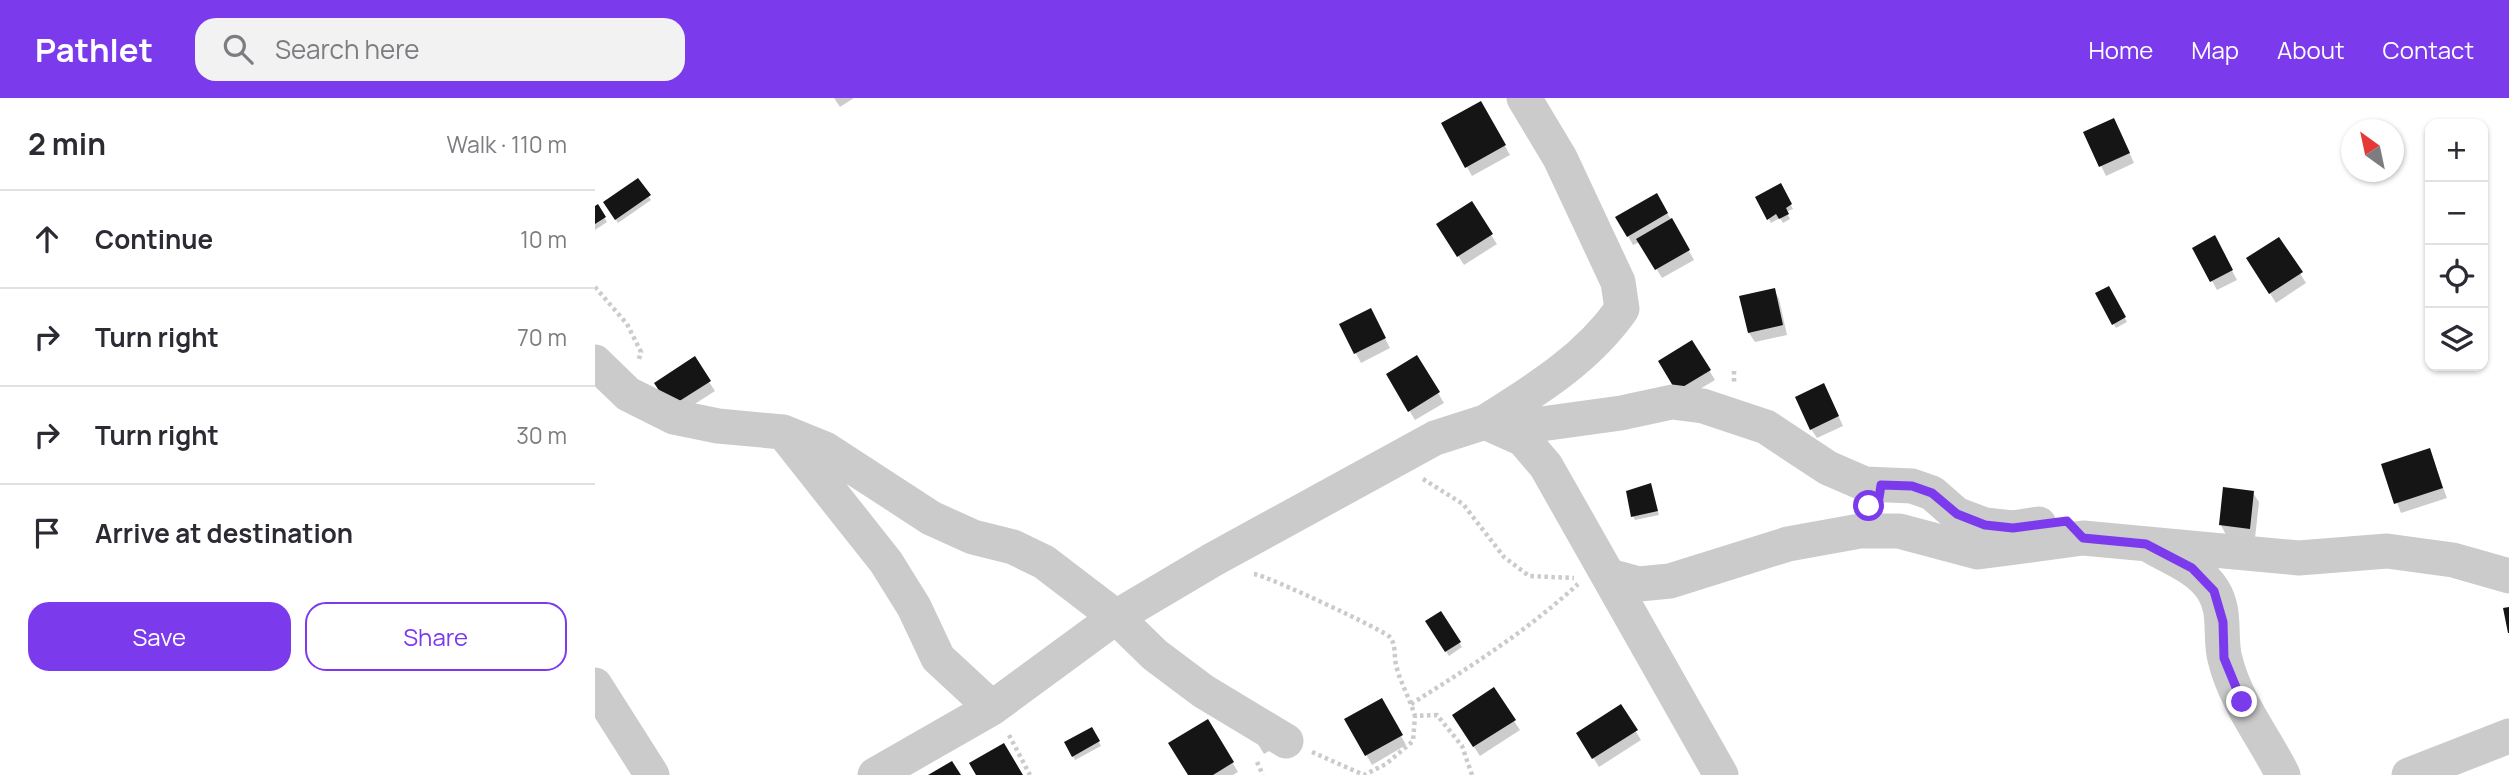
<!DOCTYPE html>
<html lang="en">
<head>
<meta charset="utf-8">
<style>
  body { margin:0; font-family:Manrope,sans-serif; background:#f2f2f3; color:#2b2b33 }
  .controls { position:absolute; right:21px; top:21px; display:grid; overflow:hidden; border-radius:14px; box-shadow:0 2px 5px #0004 }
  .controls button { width:63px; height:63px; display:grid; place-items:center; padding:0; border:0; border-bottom:2px solid #e1e1e2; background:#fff; color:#2b2b33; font:35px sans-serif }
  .compass { position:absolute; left:1746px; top:21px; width:63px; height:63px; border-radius:50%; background:#fff; box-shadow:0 2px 5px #0004; rotate:327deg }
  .stop { position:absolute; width:21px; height:21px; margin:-16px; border:5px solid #7c3aed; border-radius:50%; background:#fff }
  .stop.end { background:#7c3aed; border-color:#fff; box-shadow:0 2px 7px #0008 }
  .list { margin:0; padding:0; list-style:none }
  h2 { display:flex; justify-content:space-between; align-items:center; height:91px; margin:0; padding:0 28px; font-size:30px }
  h2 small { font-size:23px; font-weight:400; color:#7c7c81 }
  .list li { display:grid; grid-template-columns:46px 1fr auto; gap:21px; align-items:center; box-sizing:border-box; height:98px; padding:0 28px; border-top:2px solid #e1e1e2 }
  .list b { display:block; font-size:26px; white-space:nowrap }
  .list em { font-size:23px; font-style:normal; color:#7c7c81 }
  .actions { display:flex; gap:14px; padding:21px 28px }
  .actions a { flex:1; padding:16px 0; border:2px solid #7c3aed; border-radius:21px; text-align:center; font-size:24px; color:#7c3aed }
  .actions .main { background:#7c3aed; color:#fff }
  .icon { flex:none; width:38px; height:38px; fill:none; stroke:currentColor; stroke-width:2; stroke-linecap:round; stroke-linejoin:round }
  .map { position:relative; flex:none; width:1914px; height:677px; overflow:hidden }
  header { display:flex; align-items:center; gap:42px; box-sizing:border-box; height:98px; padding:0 35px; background:#7c3aed; color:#fff }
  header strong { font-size:33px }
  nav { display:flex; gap:38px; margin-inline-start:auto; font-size:24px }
  .search { width:490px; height:63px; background:#f2f2f3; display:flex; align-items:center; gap:18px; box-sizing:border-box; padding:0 24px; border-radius:21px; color:#7c7c81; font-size:26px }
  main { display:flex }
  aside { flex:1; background:#fff }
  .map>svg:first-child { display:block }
  .shadow { fill:#0003 }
  .building { fill:#151515 }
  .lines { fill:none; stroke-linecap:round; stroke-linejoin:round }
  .path { stroke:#cbcbcb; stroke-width:4.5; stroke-dasharray:3.5 3.5; stroke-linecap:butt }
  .minor { stroke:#cbcbcb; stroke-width:35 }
  .route { stroke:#7c3aed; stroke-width:9 }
</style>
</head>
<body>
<header>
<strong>Pathlet</strong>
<div class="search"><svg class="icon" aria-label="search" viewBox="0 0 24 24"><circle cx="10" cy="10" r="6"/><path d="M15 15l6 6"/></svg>Search here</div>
<nav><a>Home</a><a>Map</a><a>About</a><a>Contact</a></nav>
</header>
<main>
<aside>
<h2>2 min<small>Walk · 110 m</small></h2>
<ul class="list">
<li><svg class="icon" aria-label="ahead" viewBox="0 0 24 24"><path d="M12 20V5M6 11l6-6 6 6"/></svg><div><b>Continue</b></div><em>10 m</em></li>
<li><svg class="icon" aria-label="right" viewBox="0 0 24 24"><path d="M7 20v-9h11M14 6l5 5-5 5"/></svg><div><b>Turn right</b></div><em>70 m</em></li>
<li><svg class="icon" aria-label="right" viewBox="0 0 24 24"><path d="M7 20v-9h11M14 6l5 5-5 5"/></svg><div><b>Turn right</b></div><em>30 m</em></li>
<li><svg class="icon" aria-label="arrive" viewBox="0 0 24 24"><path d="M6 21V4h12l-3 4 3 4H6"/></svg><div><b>Arrive at destination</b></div></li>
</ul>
<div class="actions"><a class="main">Save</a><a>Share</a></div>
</aside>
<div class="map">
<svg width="1914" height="677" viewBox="0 0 1914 677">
  <rect width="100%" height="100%" fill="#fff"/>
  <path class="shadow" d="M239,0H259L245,9Z
    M886,5L915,57L877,78L848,26Z
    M1524,31L1539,65L1511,78L1490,35Z
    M43,82L56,102L23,125L10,104Z
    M1185,87L1198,111L1191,114L1195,121L1188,125L1185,120L1176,125L1162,100Z
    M1062,97L1099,162L1067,180L1045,144L1038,147L1023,120Z
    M2,108L12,124L0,132V110Z
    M849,136L896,137L902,146L869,167Z
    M1619,139L1642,182L1622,192L1599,150Z
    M1684,141L1711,185L1681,205L1659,170Z
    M1513,190L1532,224L1521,230L1502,196Z
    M1179,192L1184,201L1192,237L1160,244L1154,235L1146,199Z
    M780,221L795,250L766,265L746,227Z
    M1097,244L1120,282L1088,301L1065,263Z
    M822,259L849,305L820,322L793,277Z
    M114,284L120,293L81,318L66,295Z
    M1234,297L1248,328L1222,340L1216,331Z
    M1834,352L1852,400L1806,415L1788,368Z
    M1055,387L1064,417L1040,422L1038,418Z
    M1658,395L1664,404L1660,440L1631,437L1626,427Z
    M845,516L867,549L854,558L832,524Z
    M786,602L811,647L777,667L751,621Z
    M1026,609L1046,642L1004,669L983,635Z
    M919,623L925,632L885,658L864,626Z
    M613,624L643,674L638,677H595Z
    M497,631L506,648L480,662L471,645Z
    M661,643L674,653L669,656Z"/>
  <path class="building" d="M886,3L911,47L870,70L846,25Z
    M1519,20L1535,55L1504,69L1488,34Z
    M43,80L56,97L20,122L8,104Z
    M1186,85L1197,106L1191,110L1194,116L1184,121L1181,116L1172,122L1160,99Z
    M1062,95L1073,115L1032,139L1020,119Z
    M877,103L898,136L862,159L841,126Z
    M3,106L11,119L0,126V108Z
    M1077,120L1095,152L1060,172L1041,141Z
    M1620,137L1638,172L1615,184L1597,150Z
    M1684,139L1708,174L1674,196L1651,160Z
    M1514,188L1531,219L1517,227L1500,195Z
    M1180,190L1188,227L1153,235L1144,198Z
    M776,210L791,240L759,256L744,226Z
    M1097,242L1116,272L1081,293L1063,263Z
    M822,257L845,294L813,314L791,276Z
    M100,258L116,283L75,309L59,285Z
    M1229,285L1244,318L1215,332L1200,299Z
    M1835,350L1848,390L1799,406L1786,366Z
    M1056,385L1063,413L1036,419L1031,393Z
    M1628,389L1659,393L1655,431L1624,427Z
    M1914,509V535H1913L1908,510Z
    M846,513L866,544L850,554L830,523Z
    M899,589L921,622L878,649L857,617Z
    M787,600L808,637L770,658L749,621Z
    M1026,606L1043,632L997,661L981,635Z
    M613,621L639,664L618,677H593L573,645Z
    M497,629L505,643L477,659L469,644Z
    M409,645L428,677H381L374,665Z
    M357,663L366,677H333Z"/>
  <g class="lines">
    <path class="path" d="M0,189L32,226L46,254L43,264
      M1139,273V286
      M828,381L868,406L909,459L934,478L979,480
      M659,476C673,478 791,533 796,540C801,549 799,558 801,567C805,584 815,601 820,618
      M816,606C875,569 932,533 983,486
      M414,637L435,677
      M717,654L769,677L791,666L818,643L820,618L842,617L867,648L877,677
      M662,664L668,677"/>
    <path class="minor" d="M0,264L33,296L79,319L123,328L188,334L230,351L336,420L378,439L418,449L449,464L521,519L560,557L608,593L691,643
      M890,324C941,292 992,261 1027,211L1023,184L965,60L929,0
      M900,325L939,327L1026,315L1077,304L1108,308L1171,329L1233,370L1270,386L1317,388L1337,395L1361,416L1390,427L1418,430L1444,426
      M188,334L291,464L319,509L343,560L397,610
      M1557,449C1579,461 1605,471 1618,492C1632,514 1624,539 1630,561C1640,603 1669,639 1688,677
      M1015,478L1044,486L1075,483L1193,446L1265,433H1304L1383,454L1488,440L1704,460L1792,453L1858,462L1914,478
      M0,587L57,677
      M280,677L397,610L521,519L619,461L840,340L890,324L928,341L951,368L1126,677
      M1814,677L1914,638"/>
  </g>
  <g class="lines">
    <path class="route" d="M1274,408L1284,400L1286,387L1317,388L1337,395L1362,416L1390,427L1418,430L1472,423L1488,440L1551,446L1597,470L1619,493L1628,524L1629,560L1647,604"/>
  </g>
</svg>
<div class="controls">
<button>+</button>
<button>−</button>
<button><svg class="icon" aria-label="locate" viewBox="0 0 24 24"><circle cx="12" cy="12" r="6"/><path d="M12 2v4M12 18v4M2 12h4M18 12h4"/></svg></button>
<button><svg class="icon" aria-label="layers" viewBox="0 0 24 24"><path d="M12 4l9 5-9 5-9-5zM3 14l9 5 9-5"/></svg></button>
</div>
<svg class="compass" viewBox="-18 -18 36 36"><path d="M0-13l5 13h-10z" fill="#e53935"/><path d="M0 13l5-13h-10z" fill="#7c7c81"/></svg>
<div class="stop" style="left:1274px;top:408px"></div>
<div class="stop end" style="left:1647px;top:604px"></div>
</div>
</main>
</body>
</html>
